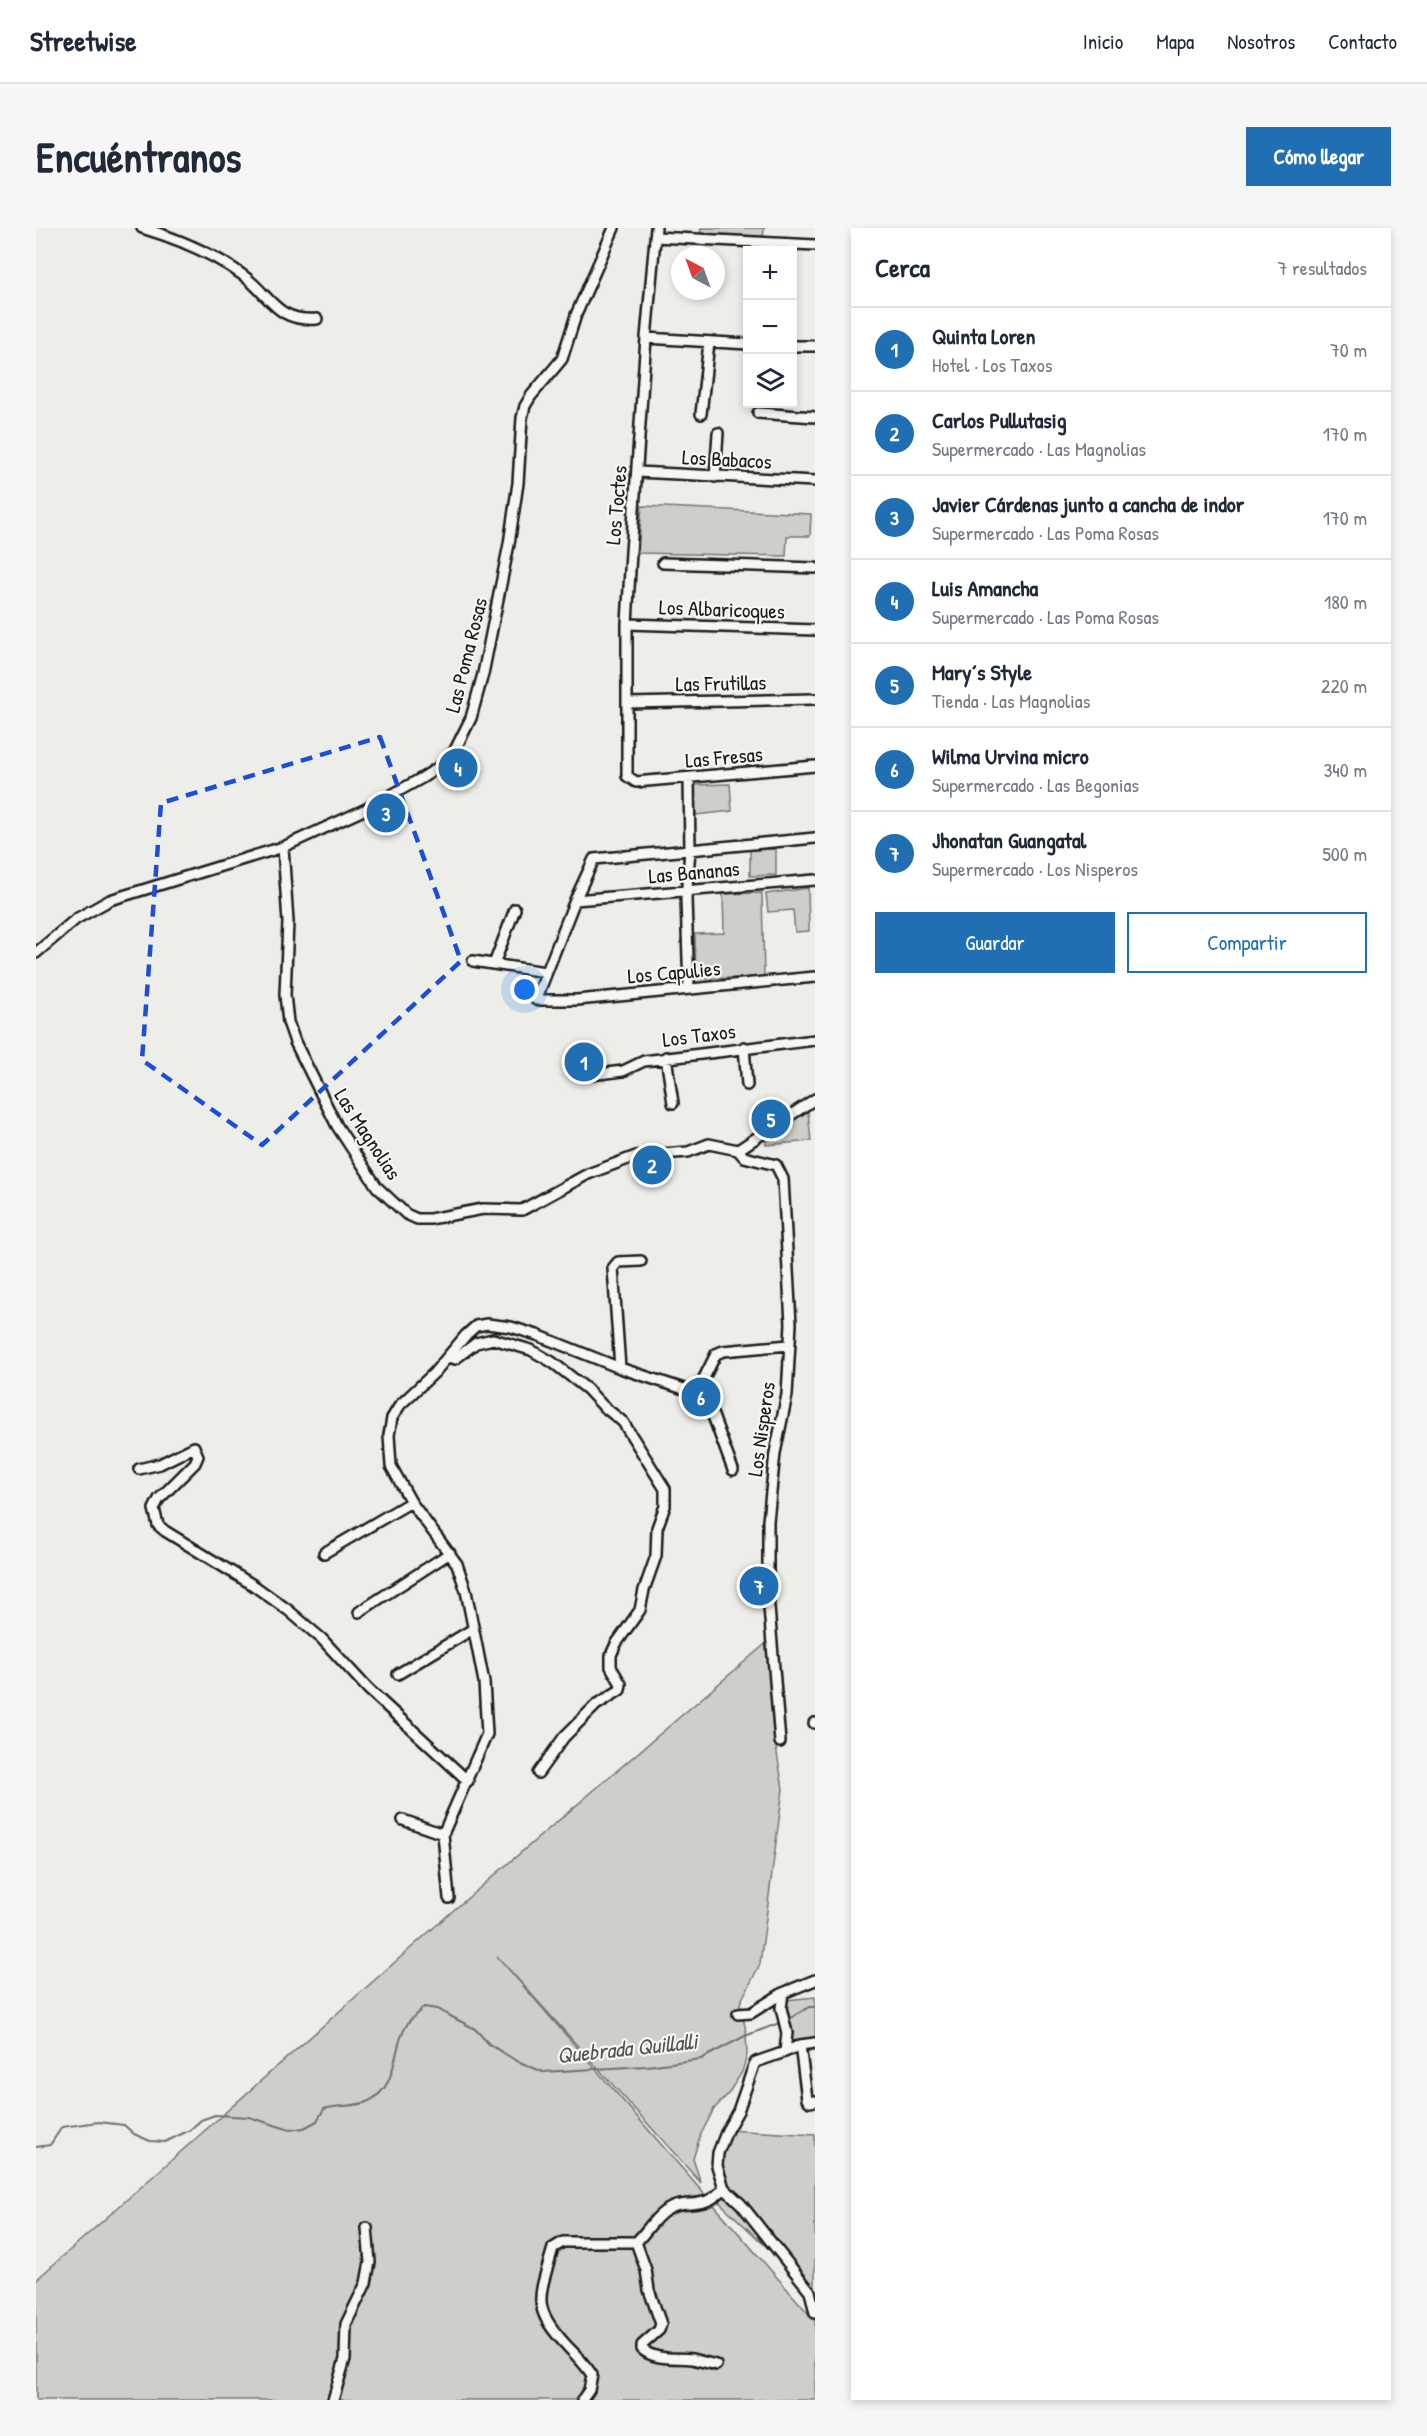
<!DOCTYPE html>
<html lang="es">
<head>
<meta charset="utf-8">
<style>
  body { margin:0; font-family:"Patrick Hand",sans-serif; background:#f6f6f7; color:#1f2937 }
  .controls { position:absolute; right:18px; top:18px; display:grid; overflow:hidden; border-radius:0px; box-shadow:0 3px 9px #0003 }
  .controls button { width:54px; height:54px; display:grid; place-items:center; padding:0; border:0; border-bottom:2px solid #e0e1e3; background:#fff; color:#1f2937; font:30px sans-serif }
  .compass { position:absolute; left:635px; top:18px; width:54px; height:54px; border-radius:50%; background:#fff; box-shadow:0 3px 9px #0003; rotate:319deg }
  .you { position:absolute; left:489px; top:762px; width:21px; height:21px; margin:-15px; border:4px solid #fff; border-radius:50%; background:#1a73e8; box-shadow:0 0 0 9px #1a73e833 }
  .badge { display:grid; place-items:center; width:39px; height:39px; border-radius:50%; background:#1f6fb2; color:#fff; font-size:20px; font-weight:700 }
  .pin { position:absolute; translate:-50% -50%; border:3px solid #fff; box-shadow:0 2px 6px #0006 }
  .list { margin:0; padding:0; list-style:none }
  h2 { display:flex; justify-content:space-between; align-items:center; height:78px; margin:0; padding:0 24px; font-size:26px }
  h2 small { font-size:20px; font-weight:400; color:#747a83 }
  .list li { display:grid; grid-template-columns:39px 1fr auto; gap:18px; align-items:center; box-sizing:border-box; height:84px; padding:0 24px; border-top:2px solid #e0e1e3 }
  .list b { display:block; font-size:22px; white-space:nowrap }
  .list p { margin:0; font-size:20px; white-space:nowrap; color:#747a83 }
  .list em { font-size:20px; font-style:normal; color:#747a83 }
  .actions { display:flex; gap:12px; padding:18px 24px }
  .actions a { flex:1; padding:14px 0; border:2px solid #1f6fb2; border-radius:0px; text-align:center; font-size:21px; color:#1f6fb2 }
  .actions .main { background:#1f6fb2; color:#fff }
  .icon { flex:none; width:33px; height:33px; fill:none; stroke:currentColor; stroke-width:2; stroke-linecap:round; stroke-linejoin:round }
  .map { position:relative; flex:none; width:779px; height:2172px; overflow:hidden; border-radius:0px }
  header { display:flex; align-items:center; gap:36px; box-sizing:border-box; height:84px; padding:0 30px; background:#fff; border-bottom:2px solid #e0e1e3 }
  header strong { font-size:28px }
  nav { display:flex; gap:33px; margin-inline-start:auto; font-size:21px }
  .intro { display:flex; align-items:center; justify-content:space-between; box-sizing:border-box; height:144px; padding:0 36px }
  h1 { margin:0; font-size:42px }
  .button { padding:15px 27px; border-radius:0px; background:#1f6fb2; color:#fff; font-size:21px; font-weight:700 }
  main { display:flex; gap:36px; padding:0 36px }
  aside { flex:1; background:#fff; border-radius:0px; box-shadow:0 3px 9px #0003 }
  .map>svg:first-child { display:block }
  .green { fill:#cececb; stroke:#757574; stroke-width:1.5 }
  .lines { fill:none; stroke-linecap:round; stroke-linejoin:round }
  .stream { stroke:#6f6f6d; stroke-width:2 }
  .minor-casing { stroke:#1c1c1c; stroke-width:14 }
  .minor { stroke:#f6f6f2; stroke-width:9 }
  .marked { fill:none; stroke:#1d4ed8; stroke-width:4.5; stroke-dasharray:12 8; stroke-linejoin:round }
  .labels { text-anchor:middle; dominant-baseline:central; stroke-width:4.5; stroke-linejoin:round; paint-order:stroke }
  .street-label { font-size:21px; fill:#1c1c1c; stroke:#f6f6f2 }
  .water-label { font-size:22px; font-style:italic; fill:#535352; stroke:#f6f6f2 }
</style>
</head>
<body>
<header>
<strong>Streetwise</strong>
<nav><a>Inicio</a><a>Mapa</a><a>Nosotros</a><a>Contacto</a></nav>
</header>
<div class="intro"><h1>Encuéntranos</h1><a class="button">Cómo llegar</a></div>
<main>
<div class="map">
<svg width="779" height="2172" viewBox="0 0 779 2172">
  <rect width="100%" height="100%" fill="#edede9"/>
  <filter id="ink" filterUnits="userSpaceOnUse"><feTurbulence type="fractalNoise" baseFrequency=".0167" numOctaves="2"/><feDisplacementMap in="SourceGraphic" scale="12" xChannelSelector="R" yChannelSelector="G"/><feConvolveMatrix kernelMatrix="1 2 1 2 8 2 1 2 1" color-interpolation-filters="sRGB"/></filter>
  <g filter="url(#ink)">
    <path class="green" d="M665,0H728L727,9L664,7Z
      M606,278L775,286L774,308H751L750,328L602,325Z
      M694,556L696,583L660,587L657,557Z
      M740,621V647L714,648V622Z
      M772,660L773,703L759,704L757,682L732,684L730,666Z
      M726,665L728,749L660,751L659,706L688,705L687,666Z
      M772,884L775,913L730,917V907L762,887Z
      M734,1412L740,1519L747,1561L724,1736L704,1775L710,1803L711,1827L706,1844L692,1866L678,1881L664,1908L657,1931L665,1955L461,1728L779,2093V2172H0V2052L420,1680Z
      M779,1769V1823L762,1825L747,1800L740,1773Z
      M691,1902L779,1907V2081L777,2074L738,2026L680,1971Z"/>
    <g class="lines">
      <path class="stream" d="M751,1792L773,1779H779
        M0,1919L14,1917L26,1899L63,1894L88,1897L98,1906L114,1913L129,1914L154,1902L165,1892L179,1887L213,1889L254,1902L268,1900L281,1893L288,1881C302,1876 319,1880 333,1873C364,1857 355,1820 372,1795C376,1789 383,1784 388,1779L401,1781L439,1801L453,1816L479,1832L507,1844L611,1838L665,1831L709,1808L746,1794"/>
      <defs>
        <path id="minor" d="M106,0C143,11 177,25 208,48C235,68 240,94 281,91
          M620,0L610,110L595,324L591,396V548L600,554L779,538
          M619,9L779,17
          M610,110L712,116
          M756,118H779
          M722,185L779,189
          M665,186L673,115
          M601,244L779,253
          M679,249L682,205
          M627,335L779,340
          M591,396L779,402
          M591,475L779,471
          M779,610L558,631L539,672L500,772H541L779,749
          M247,619L252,694L249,767L252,794L259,814L301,898L341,959L370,986L381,991H394L447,981L486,982L552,946L600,928L652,924L673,916L702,922
          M539,672L779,652
          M0,725L40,691L74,672L247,619L330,581L386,550L406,537L419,522L435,490L447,446L473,316L482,255L486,190L489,178L495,168L526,131L540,87L578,0
          M437,733L509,744
          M458,736L479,681
          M653,761L650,671L654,622L653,550
          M708,819L711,857
          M630,829L637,875
          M554,847L587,843L608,833L779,812
          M702,922L708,929L740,937L747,951L755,1096L751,1167L739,1225L732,1293V1367L744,1514
          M702,922L779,871
          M412,1129L419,1131L440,1115L457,1111L495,1122L516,1134L551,1161L567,1178L587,1194L629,1261V1278L621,1300L620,1328L608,1362L604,1382L580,1416L575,1427V1439L585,1456L584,1462L560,1477L528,1509L502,1545
          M584,1140L577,1040L582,1034L605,1033
          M663,1160L680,1126L687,1123L753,1117
          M663,1160L677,1188L697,1242
          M103,1241L124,1236L158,1219L162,1228L159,1235L123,1271L118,1281L122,1297L129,1303L217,1357L252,1382L286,1411L332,1461L432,1553
          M288,1325L375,1274
          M323,1384L414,1325
          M362,1446L437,1401
          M778,1495H779
          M367,1592L407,1606
          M413,1670L407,1606L451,1506L448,1454L430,1363L421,1336L375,1274L355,1238L353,1207L356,1190L364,1177L398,1145L430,1107L440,1098L451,1096L475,1099L501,1107L584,1140L651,1162L663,1160
          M747,1765L745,1780L751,1805L749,1824L720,1834L718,1837L702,1883L691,1902L682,1925L681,1938L688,1960L705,1976L774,2063L779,2085
          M702,1786L715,1785L747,1765L779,1752
          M764,1817L771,1871L774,1874L779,1873
          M749,1824L764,1817L779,1815
          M600,2014L610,2042L613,2062L625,2096L623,2102L606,2117V2121C619,2133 640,2129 656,2131C664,2133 672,2135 680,2137
          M297,2172L309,2131L310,2096L330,2055L334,2034L331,2000
          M546,2172L553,2162L556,2147C549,2136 541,2128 532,2119C494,2079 503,2070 517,2020L527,2014H600C610,2005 617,1991 629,1983C649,1969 667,1985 688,1960"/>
      </defs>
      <use href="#minor" class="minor-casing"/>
      <use href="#minor" class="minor"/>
    </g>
  </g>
  <path class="marked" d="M344,509L425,733L226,917L106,832L125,575Z"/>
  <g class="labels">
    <g class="street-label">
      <text transform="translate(691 231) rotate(3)">Los Babacos</text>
      <text transform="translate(580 277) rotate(-85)">Los Toctes</text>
      <text transform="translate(686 381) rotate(2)">Los Albaricoques</text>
      <text transform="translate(430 427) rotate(-76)">Las Poma Rosas</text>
      <text transform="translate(685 455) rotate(-1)">Las Frutillas</text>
      <text transform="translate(688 529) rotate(-5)">Las Fresas</text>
      <text transform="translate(658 644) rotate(-5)">Las Bananas</text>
      <text transform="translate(638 744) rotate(-5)">Los Capulies</text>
      <text transform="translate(663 807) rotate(-7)">Los Taxos</text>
      <text transform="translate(332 906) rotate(57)">Las Magnolias</text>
      <text transform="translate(725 1201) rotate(-82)">Los Nisperos</text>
    </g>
    <g class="water-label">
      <text transform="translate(591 1820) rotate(-6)">Quebrada Quillalli</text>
    </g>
  </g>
</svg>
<div class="controls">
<button>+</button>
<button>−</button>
<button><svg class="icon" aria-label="layers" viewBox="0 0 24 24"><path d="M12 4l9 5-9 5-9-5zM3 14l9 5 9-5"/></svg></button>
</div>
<svg class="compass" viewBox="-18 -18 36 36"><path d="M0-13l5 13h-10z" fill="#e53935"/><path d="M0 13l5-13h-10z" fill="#747a83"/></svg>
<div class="you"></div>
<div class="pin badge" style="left:548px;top:834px">1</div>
<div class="pin badge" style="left:616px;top:937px">2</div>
<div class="pin badge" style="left:350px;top:585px">3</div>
<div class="pin badge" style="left:422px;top:540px">4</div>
<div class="pin badge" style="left:735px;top:891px">5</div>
<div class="pin badge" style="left:665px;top:1169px">6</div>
<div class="pin badge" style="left:723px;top:1358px">7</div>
</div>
<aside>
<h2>Cerca<small>7 resultados</small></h2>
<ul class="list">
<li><span class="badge">1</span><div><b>Quinta Loren</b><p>Hotel · Los Taxos</p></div><em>70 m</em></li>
<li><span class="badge">2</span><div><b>Carlos Pullutasig</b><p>Supermercado · Las Magnolias</p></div><em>170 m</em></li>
<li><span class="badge">3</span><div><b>Javier Cárdenas junto a cancha de indor</b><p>Supermercado · Las Poma Rosas</p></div><em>170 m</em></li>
<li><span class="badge">4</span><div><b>Luis Amancha</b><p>Supermercado · Las Poma Rosas</p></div><em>180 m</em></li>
<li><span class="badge">5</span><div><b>Mary´s Style</b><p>Tienda · Las Magnolias</p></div><em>220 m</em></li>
<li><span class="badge">6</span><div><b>Wilma Urvina micro</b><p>Supermercado · Las Begonias</p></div><em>340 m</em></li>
<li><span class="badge">7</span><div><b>Jhonatan Guangatal</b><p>Supermercado · Los Nisperos</p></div><em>500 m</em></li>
</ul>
<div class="actions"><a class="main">Guardar</a><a>Compartir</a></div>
</aside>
</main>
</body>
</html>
